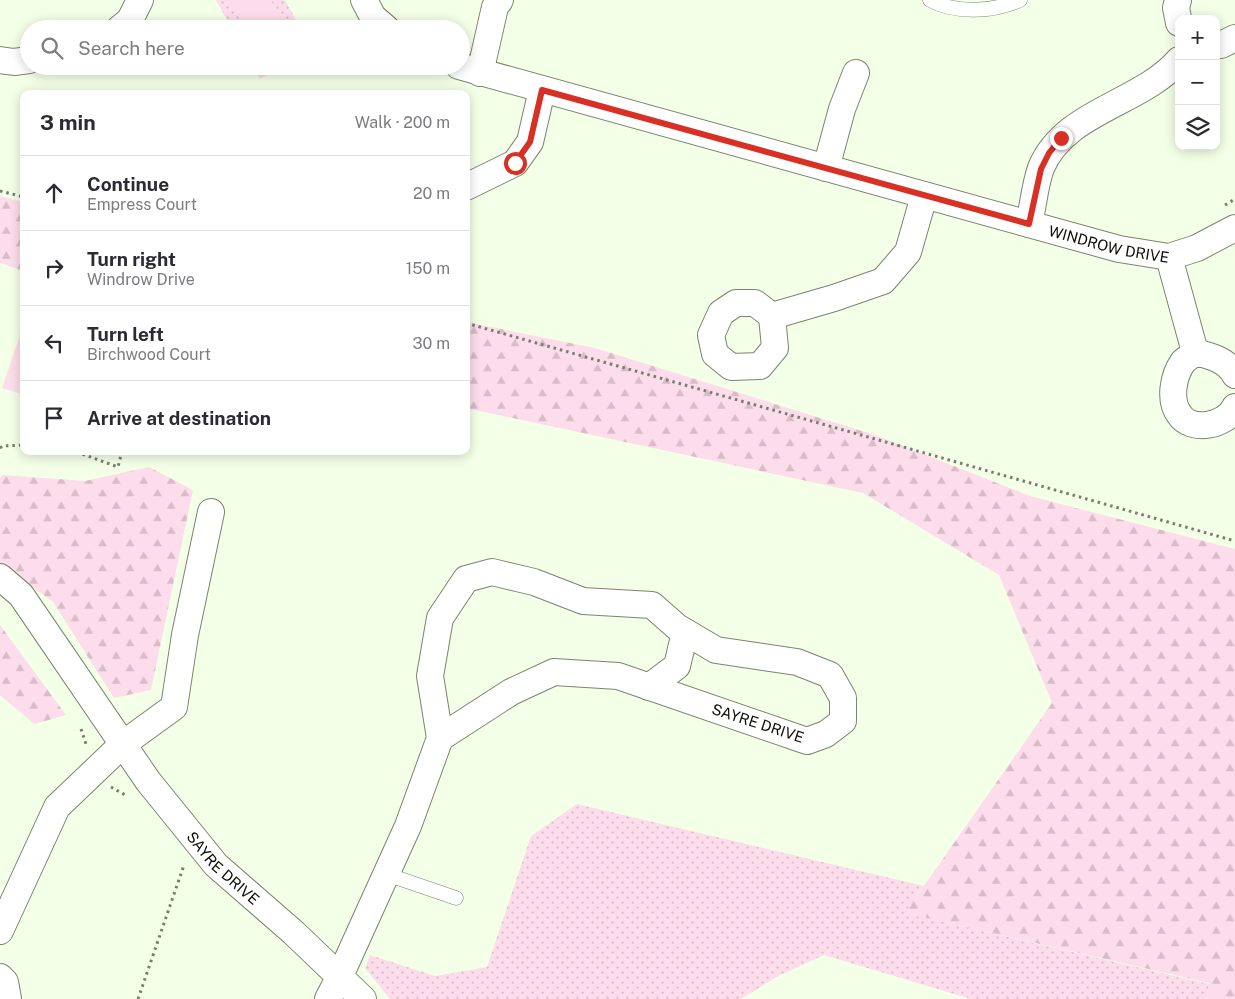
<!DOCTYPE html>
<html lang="en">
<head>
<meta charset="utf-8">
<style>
  body { margin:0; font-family:"Public Sans",sans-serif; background:#f2f2f3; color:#2b2b33 }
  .controls { position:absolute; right:15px; top:15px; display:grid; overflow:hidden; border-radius:10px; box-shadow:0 2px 12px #0003 }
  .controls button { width:45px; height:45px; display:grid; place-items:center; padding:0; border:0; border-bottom:1px solid #e1e1e2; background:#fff; color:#2b2b33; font:25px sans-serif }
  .stop { position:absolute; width:15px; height:15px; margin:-11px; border:4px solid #d93025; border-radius:50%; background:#fff }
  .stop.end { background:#d93025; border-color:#fff; box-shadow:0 1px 5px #0008 }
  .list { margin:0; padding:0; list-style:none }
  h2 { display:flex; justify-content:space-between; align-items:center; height:65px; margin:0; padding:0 20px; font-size:21px }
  h2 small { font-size:16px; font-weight:400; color:#7c7c81 }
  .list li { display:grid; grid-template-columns:32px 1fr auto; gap:15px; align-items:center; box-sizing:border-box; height:75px; padding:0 20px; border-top:1px solid #e1e1e2 }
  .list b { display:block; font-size:19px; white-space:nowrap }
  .list p { margin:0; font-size:16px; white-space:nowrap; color:#7c7c81 }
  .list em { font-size:16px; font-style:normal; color:#7c7c81 }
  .icon { flex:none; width:28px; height:28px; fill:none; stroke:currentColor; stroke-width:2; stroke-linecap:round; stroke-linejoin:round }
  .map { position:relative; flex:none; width:1235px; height:999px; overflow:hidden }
  .search { position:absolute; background:#fff; box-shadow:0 2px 12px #0003; left:20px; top:20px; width:450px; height:55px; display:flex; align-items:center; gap:12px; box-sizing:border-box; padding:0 18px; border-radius:28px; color:#7c7c81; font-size:19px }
  .panel { position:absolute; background:#fff; box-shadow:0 2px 12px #0003; left:20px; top:90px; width:450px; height:365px; border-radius:10px }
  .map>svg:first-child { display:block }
  .grass { fill:url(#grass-dots) }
  .forest { fill:url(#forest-firs) }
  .garden { fill:#fdddeb }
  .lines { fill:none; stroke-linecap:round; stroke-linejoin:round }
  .lane-casing { stroke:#7b846f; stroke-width:15 }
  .street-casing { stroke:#7b846f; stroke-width:28 }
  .path { stroke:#767d6e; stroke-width:3; stroke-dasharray:2.5 4; stroke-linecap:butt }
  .lane { stroke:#fff; stroke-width:14 }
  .street { stroke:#fff; stroke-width:26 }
  .route { stroke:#d93025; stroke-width:6 }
  .labels { text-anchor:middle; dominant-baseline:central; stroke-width:5; stroke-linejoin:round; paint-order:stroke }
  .street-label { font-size:15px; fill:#0a0d06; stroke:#fff }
</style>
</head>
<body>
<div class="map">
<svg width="1235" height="999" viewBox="0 0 1235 999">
  <defs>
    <pattern id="grass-dots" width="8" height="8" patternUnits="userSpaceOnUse" patternTransform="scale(1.25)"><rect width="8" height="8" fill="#fdddeb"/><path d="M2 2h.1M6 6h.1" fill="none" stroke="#d8bcc8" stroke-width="1.8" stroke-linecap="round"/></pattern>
    <pattern id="forest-firs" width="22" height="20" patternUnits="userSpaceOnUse" patternTransform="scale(1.25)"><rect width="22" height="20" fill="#fdddeb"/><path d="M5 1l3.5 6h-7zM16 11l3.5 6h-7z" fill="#d8bcc8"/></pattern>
  </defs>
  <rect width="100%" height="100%" fill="#f4ffe7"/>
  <path class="grass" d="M216,0H285L301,29H232Z
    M253,66H284L260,79Z
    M577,804L924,886L906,913L1209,984L1206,999H971L824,955L778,976L741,999H390L365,968L370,955L435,976L487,967L531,836Z"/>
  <path class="forest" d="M0,196L24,202V271L0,263Z
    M466,322L595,348L875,435L1030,496L1235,549V999H1206L1209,983L905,913L1052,703L999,575L863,493L466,408Z
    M149,467L193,490L151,690L114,698L53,602L0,563V478L2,475L85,481Z
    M0,625L66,715L34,724L0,695Z"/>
  <path class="garden" d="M230,0H271L286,29H245Z
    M24,323V395L2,388Z"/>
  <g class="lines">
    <defs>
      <path id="lane" d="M930,0C956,14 993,12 1020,0
        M386,874L456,898"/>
      <g id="street">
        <path d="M364,0L373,17L387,29"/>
        <path d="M1178,0L1176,8L1179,23"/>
        <path d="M119,29L130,20L140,0"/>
        <path d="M1216,45H1221L1235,38"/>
        <path d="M0,60L14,62L29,60"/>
        <path id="s1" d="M459,66L1119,249L1169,257L1197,248L1235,228"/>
        <path d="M480,73L495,7L500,0"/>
        <path d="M826,168L842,109L856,73"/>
        <path d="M466,187L515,163L530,142L542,90"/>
        <path d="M1029,224C1033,207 1035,184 1041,168C1064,111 1141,104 1179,60"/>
        <path d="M1169,257L1195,352L1197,354"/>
        <path d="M736,303H755L772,316L775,348L760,366L731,367L715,354L711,335L721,313Z"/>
        <path d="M772,316L834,298L883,281L908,252L924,196"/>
        <path d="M1235,375C1227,360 1211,356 1195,352C1191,356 1186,359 1183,362C1173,376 1169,400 1179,414C1191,433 1226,426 1235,407"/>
        <path id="s2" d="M0,577L21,595L148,781L216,865L294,933L363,999"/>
        <path d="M649,687L677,666L685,632"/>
        <path d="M0,931L57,807L123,744L174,707L185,635L211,512"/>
        <path d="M0,977L5,982L8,999"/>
        <path d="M328,999L340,976L408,826L440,738L430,676L440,618L466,579L492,572L534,582L583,601L652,605L677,627L716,650L797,662L830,675L843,698V721L826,734L807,741L618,676L554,672L511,692L440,738"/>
      </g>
    </defs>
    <use href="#lane" class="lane-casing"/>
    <use href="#street" class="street-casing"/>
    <path class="path" d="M0,191L24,197
      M1225,205L1235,199
      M466,323L1235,541
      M0,448L3,446L24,445
      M70,451L85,455L118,467L122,451
      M81,729L87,747
      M111,787L127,796
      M138,999L184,865"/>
    <use href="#lane" class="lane"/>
    <use href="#street" class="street"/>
  </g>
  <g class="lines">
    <path class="route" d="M515,163L530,142L542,90L1029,224L1041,169L1049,153L1061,138"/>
  </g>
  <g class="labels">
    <g class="street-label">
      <text stroke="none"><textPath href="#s1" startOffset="674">WINDROW DRIVE</textPath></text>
      <text transform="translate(758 723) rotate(18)">SAYRE DRIVE</text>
      <text stroke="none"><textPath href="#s2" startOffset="368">SAYRE DRIVE</textPath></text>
    </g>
  </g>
</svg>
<div class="controls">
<button>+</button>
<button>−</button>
<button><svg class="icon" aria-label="layers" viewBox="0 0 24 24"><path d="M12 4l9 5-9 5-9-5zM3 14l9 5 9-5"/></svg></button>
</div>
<div class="stop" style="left:515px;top:163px"></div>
<div class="stop end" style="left:1061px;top:138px"></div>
<div class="search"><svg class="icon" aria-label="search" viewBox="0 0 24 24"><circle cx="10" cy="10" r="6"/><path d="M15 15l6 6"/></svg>Search here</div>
<section class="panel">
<h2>3 min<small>Walk · 200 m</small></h2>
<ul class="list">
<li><svg class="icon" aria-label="ahead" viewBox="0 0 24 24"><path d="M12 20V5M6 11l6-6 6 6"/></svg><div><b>Continue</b><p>Empress Court</p></div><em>20 m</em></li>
<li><svg class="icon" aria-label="right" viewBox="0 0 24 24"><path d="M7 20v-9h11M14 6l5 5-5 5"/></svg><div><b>Turn right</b><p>Windrow Drive</p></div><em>150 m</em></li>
<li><svg class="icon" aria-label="left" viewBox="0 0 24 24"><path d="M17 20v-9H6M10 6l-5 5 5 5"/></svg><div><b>Turn left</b><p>Birchwood Court</p></div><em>30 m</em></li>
<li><svg class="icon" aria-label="arrive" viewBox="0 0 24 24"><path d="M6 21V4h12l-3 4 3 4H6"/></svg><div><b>Arrive at destination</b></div></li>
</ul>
</section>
</div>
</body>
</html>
